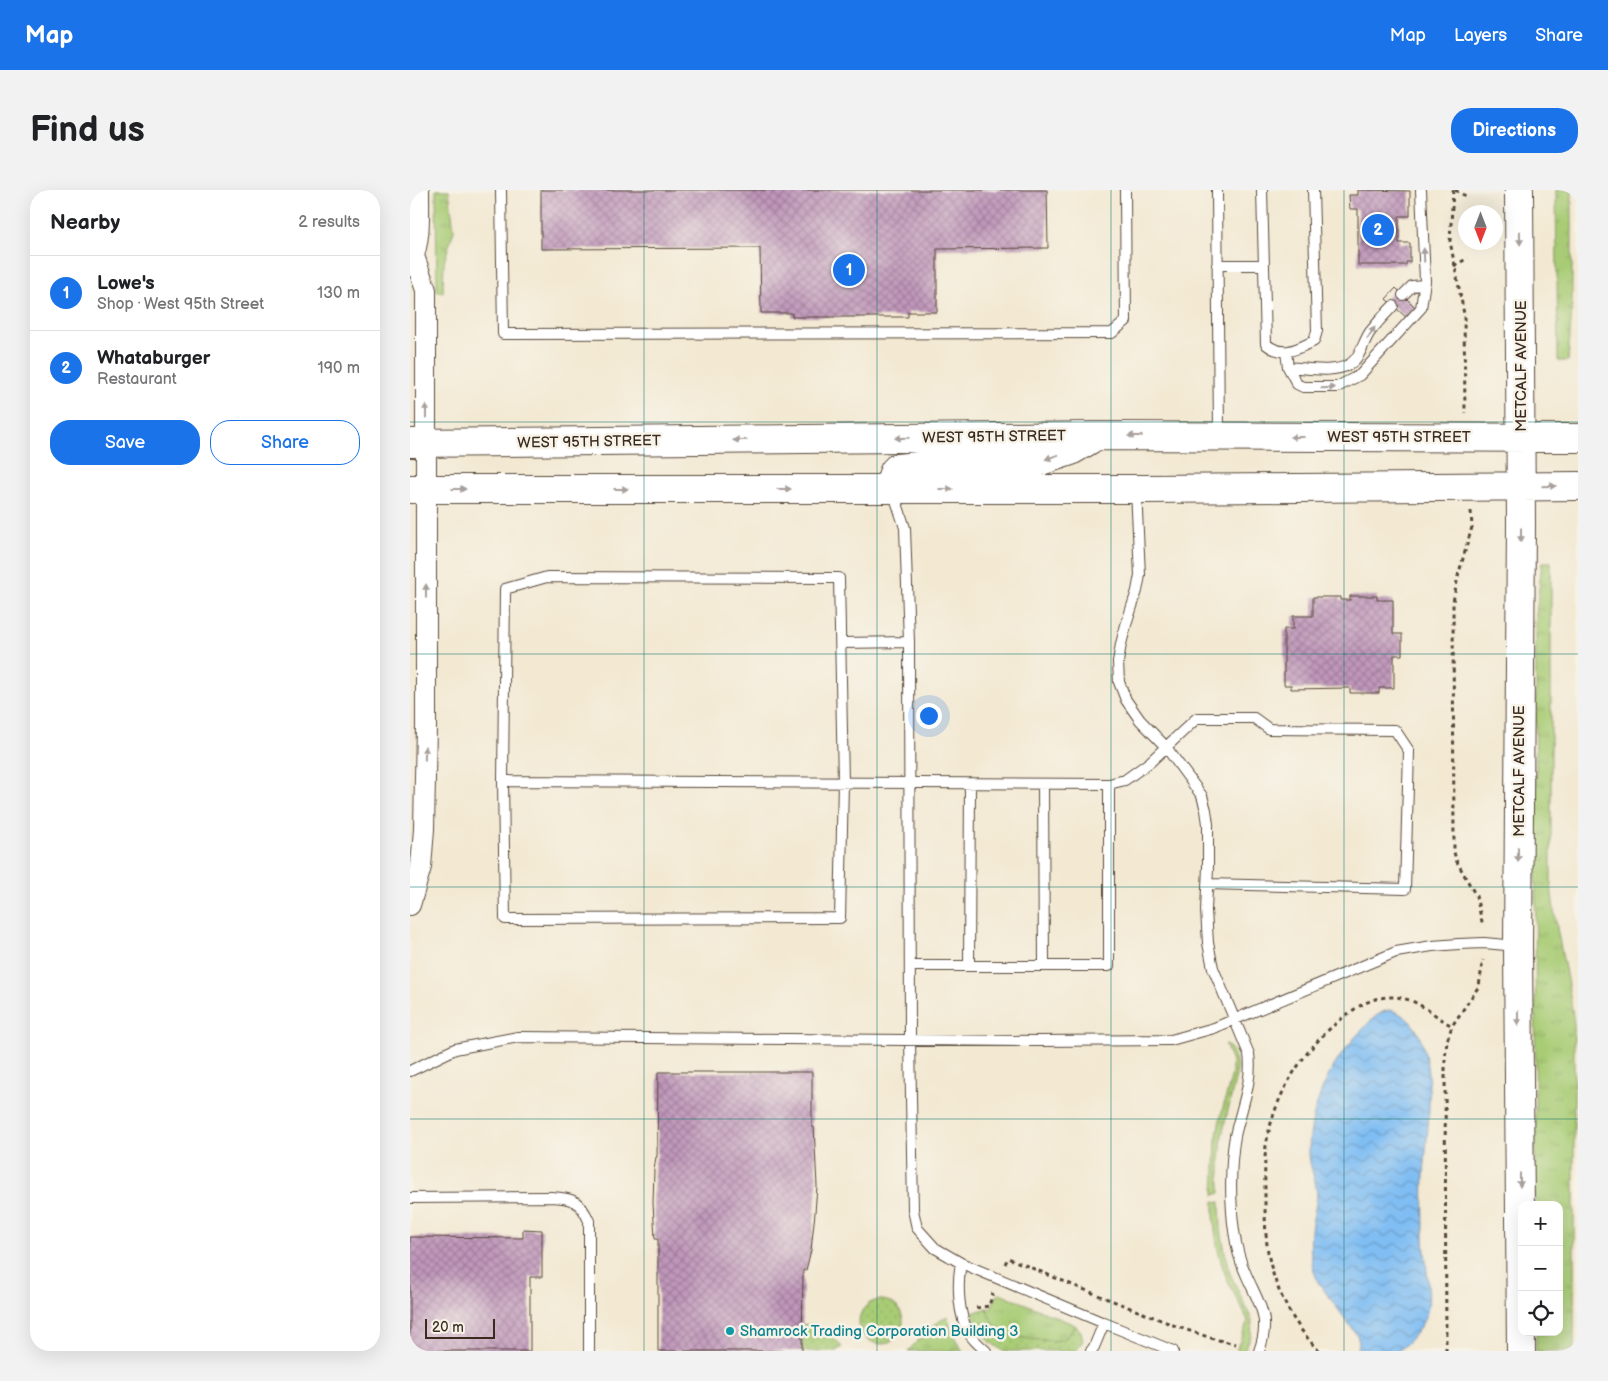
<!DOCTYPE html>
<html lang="en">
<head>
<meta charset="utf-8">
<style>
  body { margin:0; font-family:"Balsamiq Sans",sans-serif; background:#f2f2f2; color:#202124 }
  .controls { position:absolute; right:15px; bottom:15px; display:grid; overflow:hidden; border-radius:10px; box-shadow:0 5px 20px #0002 }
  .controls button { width:45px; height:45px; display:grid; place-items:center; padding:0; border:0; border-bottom:1px solid #e0e0e0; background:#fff; color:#202124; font:25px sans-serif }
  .compass { position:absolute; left:1048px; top:15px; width:45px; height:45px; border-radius:50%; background:#fff; box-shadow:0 5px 20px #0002; rotate:180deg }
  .scale { position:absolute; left:15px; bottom:12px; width:70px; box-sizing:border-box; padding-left:5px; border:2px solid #3b2a1e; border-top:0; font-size:14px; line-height:18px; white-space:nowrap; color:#3b2a1e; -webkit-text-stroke:4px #f7f3e8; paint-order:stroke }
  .you { position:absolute; left:518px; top:525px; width:18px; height:18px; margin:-12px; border:4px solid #fff; border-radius:50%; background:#1a73e8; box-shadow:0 0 0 8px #1a73e833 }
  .badge { display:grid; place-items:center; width:32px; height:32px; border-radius:50%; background:#1a73e8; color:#fff; font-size:16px; font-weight:700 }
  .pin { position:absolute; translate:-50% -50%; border:2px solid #fff; box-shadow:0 1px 5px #0006 }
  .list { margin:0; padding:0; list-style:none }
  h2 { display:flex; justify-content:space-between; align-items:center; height:65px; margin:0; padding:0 20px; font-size:21px }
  h2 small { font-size:16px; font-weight:400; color:#757577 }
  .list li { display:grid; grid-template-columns:32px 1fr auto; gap:15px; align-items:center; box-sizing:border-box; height:75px; padding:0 20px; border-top:1px solid #e0e0e0 }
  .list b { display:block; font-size:19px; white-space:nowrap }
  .list p { margin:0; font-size:16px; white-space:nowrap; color:#757577 }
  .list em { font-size:16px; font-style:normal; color:#757577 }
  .actions { display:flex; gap:10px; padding:15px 20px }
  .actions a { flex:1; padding:11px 0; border:1px solid #1a73e8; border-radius:20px; text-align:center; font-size:18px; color:#1a73e8 }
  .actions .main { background:#1a73e8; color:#fff }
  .icon { flex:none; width:28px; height:28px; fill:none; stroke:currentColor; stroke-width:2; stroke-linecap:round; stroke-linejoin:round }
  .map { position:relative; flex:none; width:1168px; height:1161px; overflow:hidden; border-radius:20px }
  header { display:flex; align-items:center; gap:30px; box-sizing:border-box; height:70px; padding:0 25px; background:#1a73e8; color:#fff }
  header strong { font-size:24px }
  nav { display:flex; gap:28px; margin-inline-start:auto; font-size:18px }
  .intro { display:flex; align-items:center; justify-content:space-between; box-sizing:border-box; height:120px; padding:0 30px }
  h1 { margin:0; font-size:35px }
  .button { padding:12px 22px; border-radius:20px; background:#1a73e8; color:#fff; font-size:18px; font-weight:700 }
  main { display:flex; gap:30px; padding:0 30px }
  aside { flex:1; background:#fff; border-radius:20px; box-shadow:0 5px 20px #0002 }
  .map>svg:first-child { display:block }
  .grass { fill:url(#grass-tufts); stroke:#727b4a }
  .garden { fill:url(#garden-dots); stroke:#727b4a }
  .water { fill:url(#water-waves); stroke:#5d7488 }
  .building { fill:url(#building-cross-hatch) }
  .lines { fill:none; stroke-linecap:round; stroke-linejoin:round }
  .lane-casing { stroke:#574739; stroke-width:12 }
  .street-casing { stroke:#574739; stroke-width:22 }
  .primary-casing { stroke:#574739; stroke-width:30 }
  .path { stroke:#574739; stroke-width:3; stroke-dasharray:4 4; stroke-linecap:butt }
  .lane { stroke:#fff; stroke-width:10 }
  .street { stroke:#fff; stroke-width:20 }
  .primary { stroke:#fff; stroke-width:28 }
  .oneway { fill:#a79f9a }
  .grid { fill:none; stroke:#0f766e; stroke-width:1; stroke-opacity:0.55 }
  .culture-dot { fill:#0f9aa8; stroke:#f7f3e8; stroke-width:2 }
  .labels { text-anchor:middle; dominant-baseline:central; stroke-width:5; stroke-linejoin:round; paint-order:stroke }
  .street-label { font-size:15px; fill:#3b2a1e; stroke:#f7f3e8 }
  .culture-label { font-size:15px; fill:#0d838f; stroke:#f7f3e8; text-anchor:start }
</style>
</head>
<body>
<header>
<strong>Map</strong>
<nav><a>Map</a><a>Layers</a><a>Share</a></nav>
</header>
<div class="intro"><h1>Find us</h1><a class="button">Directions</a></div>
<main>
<aside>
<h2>Nearby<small>2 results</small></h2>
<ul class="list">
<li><span class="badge">1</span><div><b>Lowe's</b><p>Shop · West 95th Street</p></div><em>130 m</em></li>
<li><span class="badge">2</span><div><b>Whataburger</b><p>Restaurant</p></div><em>190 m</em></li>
</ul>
<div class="actions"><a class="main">Save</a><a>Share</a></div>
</aside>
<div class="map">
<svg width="1168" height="1161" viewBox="0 0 1168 1161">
  <defs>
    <pattern id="grass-tufts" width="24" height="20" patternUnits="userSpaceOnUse" patternTransform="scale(1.25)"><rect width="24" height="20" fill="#a8cc75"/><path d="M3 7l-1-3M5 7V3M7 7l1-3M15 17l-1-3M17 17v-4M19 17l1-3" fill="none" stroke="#92af65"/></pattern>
    <pattern id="garden-dots" width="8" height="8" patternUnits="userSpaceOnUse" patternTransform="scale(1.25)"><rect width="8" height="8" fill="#a8cc75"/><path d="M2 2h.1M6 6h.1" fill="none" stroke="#92af65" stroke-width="1.8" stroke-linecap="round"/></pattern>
    <pattern id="water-waves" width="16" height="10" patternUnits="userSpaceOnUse" patternTransform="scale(1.25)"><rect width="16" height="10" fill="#7fbdf3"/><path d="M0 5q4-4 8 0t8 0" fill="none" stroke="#699ac4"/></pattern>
    <pattern id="building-cross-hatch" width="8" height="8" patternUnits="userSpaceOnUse" patternTransform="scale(1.25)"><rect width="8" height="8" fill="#c097bb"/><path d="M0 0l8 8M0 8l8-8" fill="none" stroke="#9d7b97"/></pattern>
  </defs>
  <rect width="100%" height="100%" fill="#f7f3e8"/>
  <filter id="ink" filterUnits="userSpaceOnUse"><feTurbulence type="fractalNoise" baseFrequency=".02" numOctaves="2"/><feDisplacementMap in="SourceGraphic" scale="10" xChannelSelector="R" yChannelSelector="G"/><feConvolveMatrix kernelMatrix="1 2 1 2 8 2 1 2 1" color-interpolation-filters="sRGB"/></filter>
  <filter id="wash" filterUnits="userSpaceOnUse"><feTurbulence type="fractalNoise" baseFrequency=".0096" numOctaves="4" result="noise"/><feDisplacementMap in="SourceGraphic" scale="20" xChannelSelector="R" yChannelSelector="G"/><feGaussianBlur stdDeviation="1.12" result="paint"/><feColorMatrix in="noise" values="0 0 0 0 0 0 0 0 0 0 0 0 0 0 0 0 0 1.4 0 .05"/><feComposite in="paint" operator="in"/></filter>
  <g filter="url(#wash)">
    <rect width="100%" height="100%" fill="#f3e9d3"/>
    <path class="grass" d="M26,0H39L44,40L34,72L33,102H27Z
      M1146,0H1162V119L1158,171H1148Z
      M1132,372H1141V694C1145,742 1159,787 1164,834V1161H1126V1142H1149V1015H1125L1126,425Z
      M815,854C825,859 826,870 827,881L812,946L810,969V1003L804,1005L806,951L810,929L822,884V872Z
      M804,1011L810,1012L811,1040L817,1073L821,1086L842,1130L841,1146L834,1161H827V1158L838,1131C832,1117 823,1103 817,1089C807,1065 803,1036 804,1011Z
      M590,1103L665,1135C662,1140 658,1147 652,1149C647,1152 639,1150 633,1150C610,1149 582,1145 577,1118H581L585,1108Z
      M537,1126L543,1145L553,1161H498L520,1138Z"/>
    <path class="garden" d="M449 1132a22 22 0 1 1 44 0a22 22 0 1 1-44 0Z
      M577,1118C582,1145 610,1149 633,1150C639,1150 647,1152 652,1149C658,1147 662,1140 665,1135L671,1141L673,1151L665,1161H595C578,1154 567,1140 562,1123Z
      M404,1134L417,1140L432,1157L426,1161H392V1135Z"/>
    <path class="water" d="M979,820C996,823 1008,838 1012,853C1025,895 1017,942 1014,985C1013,1005 1014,1026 1014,1046C1014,1065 1022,1105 1017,1122C1013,1136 1000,1152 988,1161H946L949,1152L947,1145L908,1092C900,1074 899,1052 902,1033C904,1024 906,1015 907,1006C907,991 899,977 899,962C900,914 921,870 955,837C962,829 969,822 979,820Z"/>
    <g id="blocks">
      <path class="building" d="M131,0H637L638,58L527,59V122H498V127H382V123H351L350,58L131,59Z
        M948,0L1000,1V26H989V53H1000V72H996V75H948V19H940L939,5H948Z
        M986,98L1007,119L998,129L976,109Z
        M940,406H967V410H983V444H992V465H984V498H969V503H940V498L881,499V495H874V439H883V426H903V407H930V410H940Z
        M248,882H402V937H404L407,996L405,1023L401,1060L396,1080H393L392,1161H248V1049H245L243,1013L244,980L246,967H247Z
        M113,1039L132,1040V1087H120V1161H0V1047L113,1048Z"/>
    </g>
  </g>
  <g filter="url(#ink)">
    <use href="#blocks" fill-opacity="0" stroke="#574739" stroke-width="1"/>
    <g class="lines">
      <defs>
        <path id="lane" d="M91,0L93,144L702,143L716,131L715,0
          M807,0L809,246
          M852,0L856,154C873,168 887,159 904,151L907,141L903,0
          M807,75H854
          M993,105L1002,96L1014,95
          M876,162L878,177L887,194L893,197H927L950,185L1011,118L1015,91L1011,0
          M878,177C895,178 924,184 940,174C951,167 953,152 960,142C967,133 975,124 983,116
          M726,300L730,385L727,401L716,435L711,454L708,472L709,492L716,510L730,530L756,557L792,606L796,620L798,634V677L796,720L798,753L803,778L839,864C843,892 831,918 825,946C820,974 820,1013 824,1041C826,1055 829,1069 835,1082C848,1113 862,1126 849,1161
          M483,301L495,338L499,452L500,849L503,1020L507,1038L525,1058L551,1073L694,1133
          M137,387L429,388L433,593L430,728L95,729L93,591L95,399Z
          M431,453L499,452
          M93,591L699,594L715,590L740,572L787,528H844L859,539L985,540L999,561L995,699L797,694
          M560,594L559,776H699V594
          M633,594L634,776
          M500,776H559
          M0,881L45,859L108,847L627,851L761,850L804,838L986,762L1022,756L1049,754L1074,753L1107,756
          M0,1008L141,1007C162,1008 170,1010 179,1031V1161
          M551,1073C547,1093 548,1126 559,1143C563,1150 570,1156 576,1161
          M681,1161L684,1157L694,1133L763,1161"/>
        <path id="street" d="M0,76C11,52 9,25 9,0
          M0,715L11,677L14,639L16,536V100L4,66"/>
        <path id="primary" d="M1109,0L1111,334L1108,756L1111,1161
          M0,253L686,246L1168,248
          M0,299H734L1168,296
          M482,299L481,289L484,281L487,278L508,276L631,271L661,261L680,250"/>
      </defs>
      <use href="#lane" class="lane-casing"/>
      <use href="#street" class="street-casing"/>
      <use href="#primary" class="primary-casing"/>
      <path class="path" d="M1043,0L1040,51L1054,124L1055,223
        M1045,0L1059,8
        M1044,76L1058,68
        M1061,321L1062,337L1048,386L1043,412L1044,662L1046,670L1066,706L1073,736
        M595,1074L598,1068L660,1094L771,1138L804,1149L826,1154
        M566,1118L579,1116L583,1103
        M909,1161C883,1134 864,1099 858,1062C855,1043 855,1024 855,1005C855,989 854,972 856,956C863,910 888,867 923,836C939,822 959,806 982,807C1006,807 1023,825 1042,836
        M1036,1161L1035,869L1037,851L1042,836L1069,796L1073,770"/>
      <use href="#lane" class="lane"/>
      <use href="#street" class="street"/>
      <use href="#primary" class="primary"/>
    </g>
    <defs><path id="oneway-solid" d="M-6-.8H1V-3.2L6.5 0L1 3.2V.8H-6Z" transform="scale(1.25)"/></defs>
    <g class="oneway">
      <use href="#oneway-solid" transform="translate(1110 48) rotate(89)"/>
      <use href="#oneway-solid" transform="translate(1014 65) rotate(-92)"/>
      <use href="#oneway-solid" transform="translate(961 143) rotate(-57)"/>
      <use href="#oneway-solid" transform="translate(918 198) rotate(-1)"/>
      <use href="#oneway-solid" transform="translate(16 221) rotate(-90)"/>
      <use href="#oneway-solid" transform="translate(725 246) rotate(-180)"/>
      <use href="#oneway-solid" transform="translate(887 247) rotate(180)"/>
      <use href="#oneway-solid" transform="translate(492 248) rotate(179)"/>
      <use href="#oneway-solid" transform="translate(330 250) rotate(179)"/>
      <use href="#oneway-solid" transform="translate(642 267) rotate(161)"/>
      <use href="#oneway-solid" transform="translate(1139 296) rotate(-1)"/>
      <use href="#oneway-solid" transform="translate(49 299)"/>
      <use href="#oneway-solid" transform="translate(211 299)"/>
      <use href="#oneway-solid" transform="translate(374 299)"/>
      <use href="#oneway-solid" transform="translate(536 299)"/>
      <use href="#oneway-solid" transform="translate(1111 345) rotate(90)"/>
      <use href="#oneway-solid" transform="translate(16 401) rotate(-90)"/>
      <use href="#oneway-solid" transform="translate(15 563) rotate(-89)"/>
      <use href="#oneway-solid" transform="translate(1108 665) rotate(90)"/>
      <use href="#oneway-solid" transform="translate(1108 828) rotate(90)"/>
      <use href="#oneway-solid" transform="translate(1110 990) rotate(90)"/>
    </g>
  </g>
  <path class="grid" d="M234,0V1161M467,0V1161M701,0V1161M934,0V1161M0,232H1168M0,464H1168M0,697H1168M0,929H1168"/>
  <circle class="culture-dot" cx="320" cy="1141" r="5"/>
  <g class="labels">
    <g class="street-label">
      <text transform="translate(1111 176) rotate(-90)">METCALF AVENUE</text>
      <text transform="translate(584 247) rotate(-1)">WEST 95TH STREET</text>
      <text x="989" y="247">WEST 95TH STREET</text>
      <text transform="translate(179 252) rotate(-1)">WEST 95TH STREET</text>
      <text transform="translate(1109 581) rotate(-90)">METCALF AVENUE</text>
    </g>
    <g class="culture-label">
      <text x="330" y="1141">Shamrock Trading Corporation Building 3</text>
    </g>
  </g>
</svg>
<div class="controls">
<button>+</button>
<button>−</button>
<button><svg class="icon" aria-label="locate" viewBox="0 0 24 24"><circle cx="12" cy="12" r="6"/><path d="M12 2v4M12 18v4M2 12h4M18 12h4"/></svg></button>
</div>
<svg class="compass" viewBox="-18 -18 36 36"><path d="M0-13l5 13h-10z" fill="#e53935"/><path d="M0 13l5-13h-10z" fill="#757577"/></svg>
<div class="scale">20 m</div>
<div class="you"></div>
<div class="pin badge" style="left:439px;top:80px">1</div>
<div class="pin badge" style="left:968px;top:40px">2</div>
</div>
</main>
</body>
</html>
